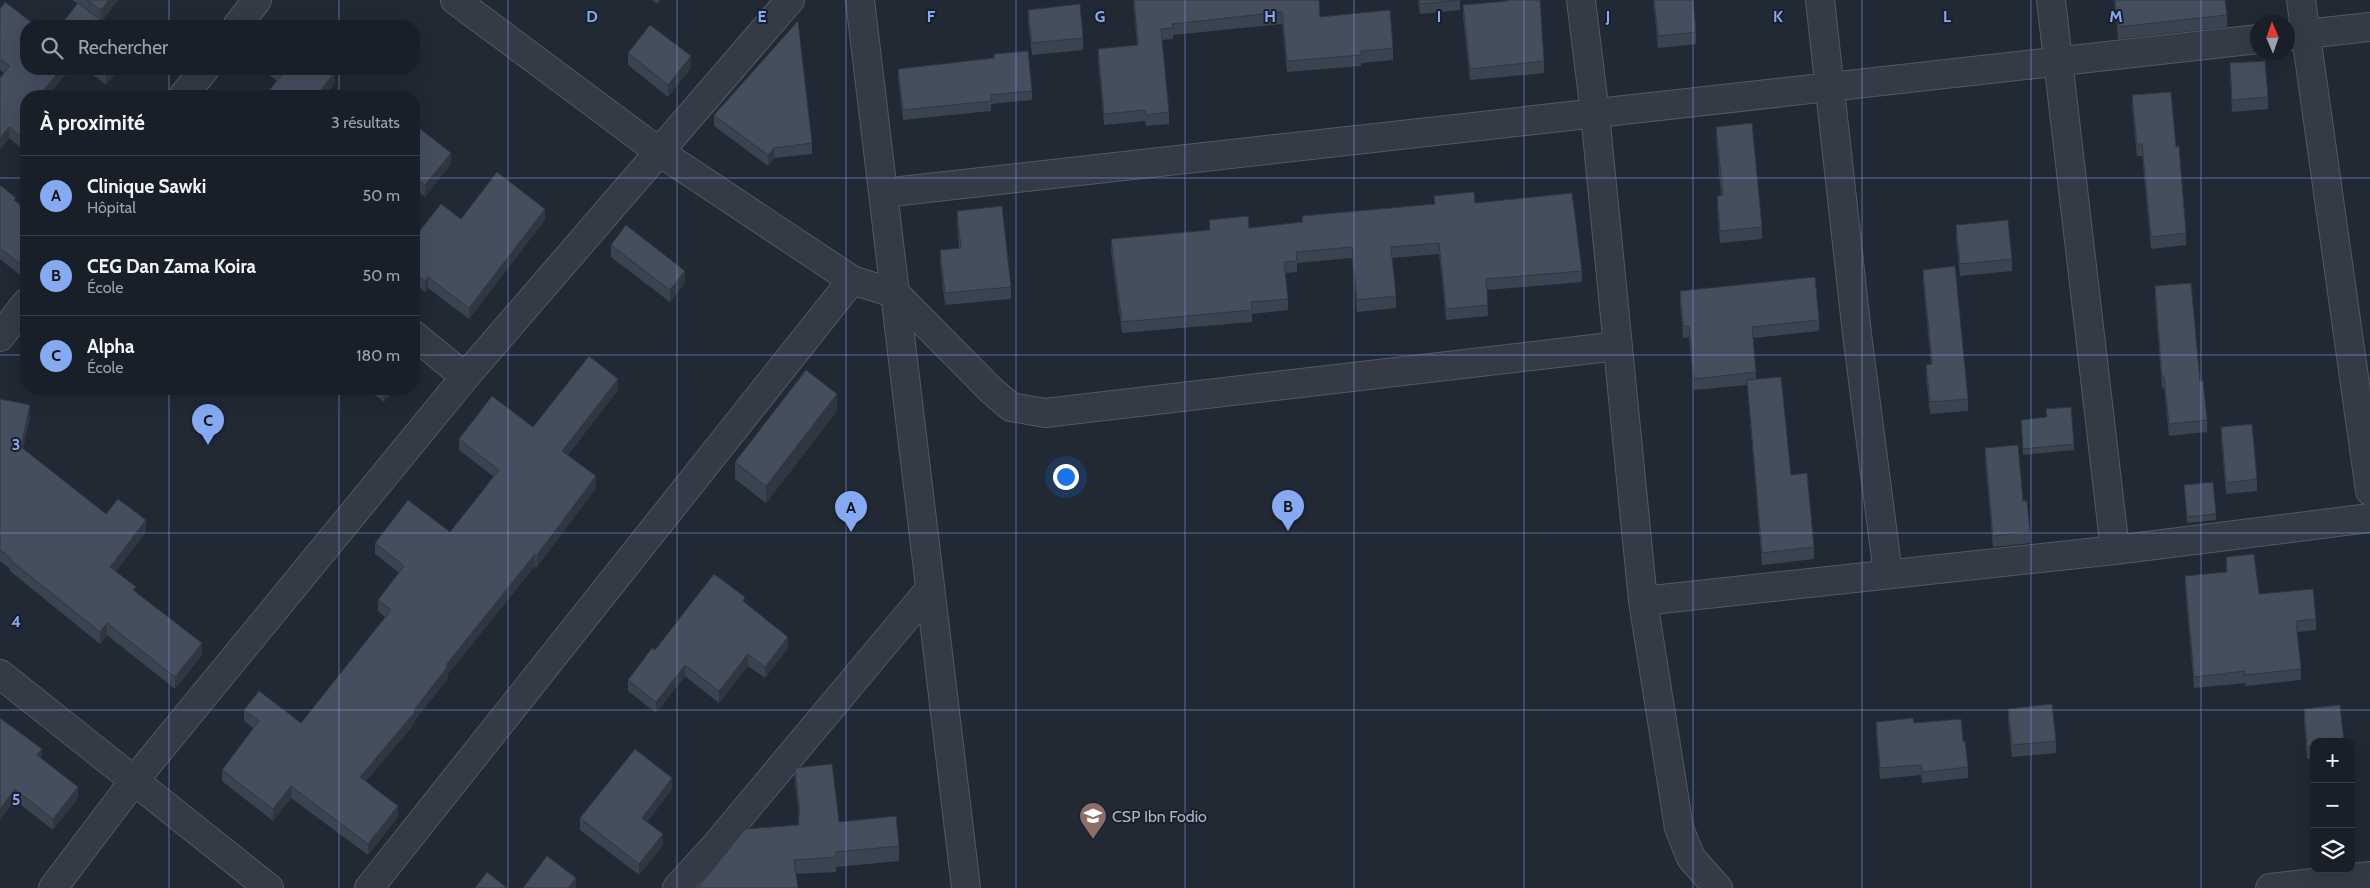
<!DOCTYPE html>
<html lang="fr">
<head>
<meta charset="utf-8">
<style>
  body { margin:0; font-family:Cabin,sans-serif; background:#222730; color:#f1f3f6 }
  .controls { position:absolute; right:15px; bottom:15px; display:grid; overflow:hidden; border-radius:10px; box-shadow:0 5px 20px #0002 }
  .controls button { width:45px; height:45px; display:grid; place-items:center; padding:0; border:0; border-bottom:1px solid #373d45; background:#191f28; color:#f1f3f6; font:25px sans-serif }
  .compass { position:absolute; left:2250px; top:15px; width:45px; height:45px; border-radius:50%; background:#191f28; box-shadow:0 5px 20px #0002; rotate:358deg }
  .you { position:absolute; left:1065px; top:476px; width:18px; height:18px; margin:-12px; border:4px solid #fff; border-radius:50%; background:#1a73e8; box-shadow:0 0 0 8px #1a73e833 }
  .badge { display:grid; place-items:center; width:32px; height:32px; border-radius:50%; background:#85aaf1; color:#111; font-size:16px; font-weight:700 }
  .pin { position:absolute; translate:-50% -41px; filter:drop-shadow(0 1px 2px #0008) }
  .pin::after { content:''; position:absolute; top:26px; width:18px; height:15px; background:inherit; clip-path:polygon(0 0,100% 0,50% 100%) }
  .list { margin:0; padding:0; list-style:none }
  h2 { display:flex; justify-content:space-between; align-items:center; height:65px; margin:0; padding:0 20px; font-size:21px }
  h2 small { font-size:16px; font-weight:400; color:#9fa2a8 }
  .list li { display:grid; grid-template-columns:32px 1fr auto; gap:15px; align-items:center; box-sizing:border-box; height:80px; padding:0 20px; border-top:1px solid #373d45 }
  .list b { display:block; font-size:19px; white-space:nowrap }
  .list p { margin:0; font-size:16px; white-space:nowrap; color:#9fa2a8 }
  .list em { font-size:16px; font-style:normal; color:#9fa2a8 }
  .icon { flex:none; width:28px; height:28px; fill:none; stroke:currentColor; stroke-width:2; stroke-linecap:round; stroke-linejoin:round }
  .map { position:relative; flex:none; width:2370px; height:888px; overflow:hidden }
  .search { position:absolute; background:#191f28; box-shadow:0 5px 20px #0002; left:20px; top:20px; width:400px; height:55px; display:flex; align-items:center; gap:12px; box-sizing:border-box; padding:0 18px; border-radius:20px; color:#9fa2a8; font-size:19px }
  .panel { position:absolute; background:#191f28; box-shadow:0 5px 20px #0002; left:20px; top:90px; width:400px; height:305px; border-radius:20px }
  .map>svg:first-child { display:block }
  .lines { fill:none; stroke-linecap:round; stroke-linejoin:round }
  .minor-casing { stroke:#525864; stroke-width:30 }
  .minor { stroke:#343b46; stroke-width:28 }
  .wall { fill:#3a4350 }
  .shaded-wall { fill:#303741 }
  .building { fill:#444e5d; stroke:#303741 }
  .grid { fill:none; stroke:#85aaf1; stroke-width:1; stroke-opacity:0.55 }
  .labels { text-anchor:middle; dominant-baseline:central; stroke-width:4; stroke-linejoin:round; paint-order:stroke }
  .poi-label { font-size:16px; fill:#aeb5c3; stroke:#1a202b; text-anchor:start }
  .grid-label { font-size:16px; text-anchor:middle; font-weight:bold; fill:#85aaf1; stroke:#1a202b; stroke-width:4; stroke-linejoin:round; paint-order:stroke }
</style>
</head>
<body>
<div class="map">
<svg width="2370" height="888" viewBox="0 0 2370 888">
  <rect width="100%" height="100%" fill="#212935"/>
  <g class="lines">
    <defs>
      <path id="minor" d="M455,0L658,151L852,280L896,294L992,391L1011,407L1045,413L1618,346
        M860,0L966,888
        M1581,0L1595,114L1643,601L1679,828L1691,858L1718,888
        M1820,0L1857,334L1888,574
        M2051,0L2115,550
        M2301,0L2370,491
        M237,26L257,0
        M2288,36L2370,27
        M183,96L205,69
        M883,193L2258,39
        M414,335L465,377
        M0,337L26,303
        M1643,601L2115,550L2370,518
        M0,674L269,888
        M53,888L133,782L465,377L790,0
        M369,888L852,280
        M677,888L716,845L930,589
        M2270,888L2370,876"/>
    </defs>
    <use href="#minor" class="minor-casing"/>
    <use href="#minor" class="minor"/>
  </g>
  <path class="wall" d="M72,0H118L102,21Z
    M652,0H660L657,4Z
    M1133,0H1319L1320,17L1393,48V60L1361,63V66L1287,72L1282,24L1173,35V39L1162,40L1169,112V124L1146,126L1145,121L1104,125L1098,60V49L1137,45Z
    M1418,0H1460V10L1420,14Z
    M1506,0H1540L1544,61V73L1470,80L1463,17V5L1506,1Z
    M1653,0H1693L1696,32V44L1658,48Z
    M2114,0H2225L2227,15V27L2118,39Z
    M0,9L26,69H70L48,96H26V152L9,138L0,149V78L4,73L0,70Z
    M1028,10L1083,38V50L1032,55L1028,22Z
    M628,53L691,68L668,97L628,65Z
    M2230,63L2268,97V109L2232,112L2230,75Z
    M85,69H119L106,85Z
    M261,69H331L335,83L277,81Z
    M898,69L1032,91V100L991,104V111L903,120L898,79Z
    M2132,95L2176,147L2186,233V245L2151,249L2142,156H2137L2132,107Z
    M714,115L812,143V154L774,158L768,166L714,126Z
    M414,124L451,164L425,197L414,188Z
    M1716,127L1762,227V239L1720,243L1717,208V196L1721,195L1716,138Z
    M0,185L16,202L26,210V276L24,278L0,259Z
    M1434,196L1475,203L1582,271V282L1487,290L1488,316L1446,320L1439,254L1392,258L1396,296V308L1357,312L1352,258L1297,263V272L1285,273L1288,299V310L1252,314V322L1122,333L1111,251V239L1209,230V220L1249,228L1302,222V216L1434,204Z
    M957,211L1011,287V299L945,305L940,262V250L959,249L957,223Z
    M461,219L545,220L469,319L428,288L425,292L414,283V238Z
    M1956,225L2012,259V271L1960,276L1956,237Z
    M611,245L685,283L670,302L611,257Z
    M1923,270L1968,399V411L1930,414L1926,377V365L1931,364L1923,282Z
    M2155,286L2200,381L2207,420V432L2169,436L2164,388L2162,389L2155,298Z
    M1680,291L1819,320V331L1753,338L1756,379L1791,475L1814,547V559L1762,565L1747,385L1694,390L1689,337L1683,338L1680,302Z
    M367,389H395L384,402Z
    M618,390L568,455L596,488L537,567L535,566L448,674V678L415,720V723L366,781L398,817L368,855L291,798L273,821L222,781V770L253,728L244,721V710L301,723L385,617L378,611V600L399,573L375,554V543L450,532L494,477L459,450V439L533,427Z
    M0,399L30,417L23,449L106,514L146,532L116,571L136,592L202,655L175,689L107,635L100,644L10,571V569L0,561Z
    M2046,409L2074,444V450L2023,455L2021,420L2046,417Z
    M837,411L766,503L735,479V462Z
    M2221,427L2257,479V491L2226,494L2221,439Z
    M1985,448L2023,501L2030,532V543L1993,547L1985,460Z
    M2184,485L2216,514V520L2187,523Z
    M2226,557L2259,594L2316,619V630L2297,632L2301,669V680L2245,686V683L2194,688L2185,587V576L2226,572Z
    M745,603L788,648L765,678L748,666L719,703L685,676L656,713L628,691V680L655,650Z
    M2008,709L2056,741V753L2012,757L2008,720Z
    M2304,709L2314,742V758L2307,759L2304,721Z
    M0,718L42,759L78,798L53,830L15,800L0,820Z
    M1876,722L1914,723L1963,742L1968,767V778L1922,783L1921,775L1880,779L1876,732Z
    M795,768L839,822L899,846V861L836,867V872L796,874L698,888L798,825L799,815L795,783Z
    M672,789L647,822L663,845L639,875L580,830V818Z"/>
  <path class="shaded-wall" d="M109,0H118L101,22V10Z
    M691,56V68L668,97V85Z
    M61,69H70L48,96H39Z
    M110,69H119L106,85V74Z
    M335,72V83L325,96H316Z
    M9,127V138L0,149V138Z
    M774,148V158L768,166V155Z
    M451,153V164L425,197V185Z
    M545,209V220L469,319V308Z
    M26,264V276L24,278V267Z
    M685,271V283L670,302V290Z
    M428,277V288L425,292V281Z
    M618,379V390L562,462V451Z
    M385,389H395L384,402V390Z
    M837,394V411L766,503V486Z
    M30,405V417L21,459V447Z
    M596,476V488L537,567V555Z
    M146,520V532L110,579V567Z
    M535,554V566L448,674V678L415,720V723L360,788V777L414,710L446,665Z
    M107,623V635L100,644V632Z
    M788,637V648L765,678V667Z
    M202,643V655L175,689V677Z
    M748,654V666L719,703V691Z
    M685,665V676L656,713V702Z
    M42,749V761L37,755Z
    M672,778V789L642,829V818Z
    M291,786V798L273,821V809Z
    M78,787V798L53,830V819Z
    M15,789V800L0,820V809Z
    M398,806V817L368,855V844Z
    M663,834V845L639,875V864Z
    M576,878V888H568Z"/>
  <path class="building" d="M87,0H109L101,10Z
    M1134,0H1319L1320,17L1390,10L1393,48L1361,51V55L1287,61L1282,12L1172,24L1173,28L1161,29L1169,112L1146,115L1145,110L1104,114L1098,49L1138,45Z
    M1419,0H1460L1420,4Z
    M1507,0H1540L1544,61L1470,69L1463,5L1508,1Z
    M1654,0H1693L1696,32L1658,36Z
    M2115,0H2225L2227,15L2118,27Z
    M5,2L36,26H26V69H61L39,96H26V141L9,127L0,138V78L10,66L0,59V9Z
    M78,3L108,26H60Z
    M1080,4L1083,38L1032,43L1028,10Z
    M798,21L812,143L774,148L768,155L714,115Z
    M277,23L281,26H274Z
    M650,25L691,56L668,85L628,53Z
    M1028,51L1032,91L991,95V101L903,110L898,69L994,58V54Z
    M2265,61L2268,97L2232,100L2230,63Z
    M100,69H110L106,74Z
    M276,69H331L335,72L316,96H265L282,74Z
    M2171,92L2176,147L2179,146L2186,233L2151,237L2142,144H2137L2132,95Z
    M1752,123L1762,227L1720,231L1717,196L1723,195L1716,127Z
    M414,124L451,153L425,185L414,176Z
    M497,172L545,209L469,308L428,277L425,281L414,272V238L441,204L461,219Z
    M0,185L16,198L14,200L26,210V264L24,267L0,248Z
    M1474,192L1475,203L1572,193L1582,271L1486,279L1488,305L1446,309L1439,243L1391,247L1396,296L1357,300L1352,247L1296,252L1297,261L1284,262L1288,299L1251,302L1252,310L1122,322L1111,239L1210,230L1209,220L1248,216L1249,228L1303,222L1302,216L1435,204L1434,196Z
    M1002,206L1011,287L945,293L940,250L961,248L957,211Z
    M2008,220L2012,259L1960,264L1956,225Z
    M626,225L685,271L670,290L611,245Z
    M1955,266L1968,399L1930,402L1926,365L1932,364L1923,270Z
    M1815,277L1819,320L1752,327L1756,372L1694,379L1689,326H1683L1680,291Z
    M2191,283L2200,381L2203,380L2207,420L2169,424L2164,377H2162L2155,286Z
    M589,356L618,379L562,451L596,476L537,555L535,554L446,665L448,666L414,710L415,712L360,777L398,806L368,844L291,786L273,809L222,770L259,721L244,710L259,691L301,723L391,610L378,600L404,566L375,543L408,500L450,532L499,470L459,439L492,396L533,427Z
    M806,370L837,394L766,486L735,462Z
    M1781,377L1791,475L1807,473L1814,547L1762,553L1747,380Z
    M0,399L30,405L21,447L106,514L118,499L146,520L110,567L136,587L133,590L202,643L175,677L107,623L100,632L10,560L11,558L0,550Z
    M2071,407L2074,444L2023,449L2021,420L2047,417L2046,409Z
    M2252,424L2257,479L2226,483L2221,427Z
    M2018,445L2023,501H2027L2030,532L1993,536L1985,448Z
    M2213,482L2216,514L2187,517L2184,485Z
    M2254,554L2259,594L2313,589L2316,619L2296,621L2301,669L2245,675V671L2194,677L2185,576L2227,572L2226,557Z
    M714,574L745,597L743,601L788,637L765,667L748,654L719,691L685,665L656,702L628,680L652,648L655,650Z
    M2052,704L2056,741L2012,745L2008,709Z
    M2340,705L2344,742H2314V746L2307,747L2304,709Z
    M0,718L42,749L37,755L78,787L53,819L15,789L0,809Z
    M1913,718L1914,723L1961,719L1963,742L1965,741L1968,767L1922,772L1921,765L1880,768L1876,722Z
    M635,749L672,778L642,818L663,834L639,864L580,818Z
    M832,764L839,822L896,816L899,846L836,852V857L794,860L798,888H698L745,829L799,825L798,815H800L795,768Z
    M547,856L576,878L568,888H523Z
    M487,872L507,888H475Z"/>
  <path class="grid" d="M169,0V26M339,0V26M508,0V888M677,0V888M846,0V888M1016,0V888M1185,0V888M1354,0V888M1524,0V888M1693,0V888M1862,0V888M2031,0V888M2201,0V888M169,69V96M339,69V96M0,178H26M414,178H2370M0,355H26M414,355H2370M169,389V888M339,389V888M0,533H2370M0,710H2370"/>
  <defs>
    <symbol id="school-pin" viewBox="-11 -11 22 30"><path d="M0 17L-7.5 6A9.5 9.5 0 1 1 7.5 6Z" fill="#8d6e63" stroke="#1a202b"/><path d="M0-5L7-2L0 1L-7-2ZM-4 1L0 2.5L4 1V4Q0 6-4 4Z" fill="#fff"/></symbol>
  </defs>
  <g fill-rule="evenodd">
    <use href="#school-pin" x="1077" y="800" width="32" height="43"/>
  </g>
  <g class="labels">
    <g class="poi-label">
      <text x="1112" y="816">CSP Ibn Fodio</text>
    </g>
  </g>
  <g class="grid-label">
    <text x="592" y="22">D</text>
    <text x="762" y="22">E</text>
    <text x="931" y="22">F</text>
    <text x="1100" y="22">G</text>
    <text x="1270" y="22">H</text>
    <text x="1439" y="22">I</text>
    <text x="1608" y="22">J</text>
    <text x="1778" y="22">K</text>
    <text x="1947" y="22">L</text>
    <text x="2116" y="22">M</text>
    <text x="16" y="450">3</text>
    <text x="16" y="627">4</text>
    <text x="16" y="805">5</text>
  </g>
</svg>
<div class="controls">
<button>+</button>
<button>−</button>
<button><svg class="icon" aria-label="layers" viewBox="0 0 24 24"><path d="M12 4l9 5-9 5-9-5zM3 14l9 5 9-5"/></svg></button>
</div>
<svg class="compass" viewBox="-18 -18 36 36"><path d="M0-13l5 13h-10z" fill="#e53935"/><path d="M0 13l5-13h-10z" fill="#9fa2a8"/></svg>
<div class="you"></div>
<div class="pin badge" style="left:851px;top:532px">A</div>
<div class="pin badge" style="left:1288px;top:531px">B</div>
<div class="pin badge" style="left:208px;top:445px">C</div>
<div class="search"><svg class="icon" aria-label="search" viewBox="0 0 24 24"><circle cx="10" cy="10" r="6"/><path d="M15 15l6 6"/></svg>Rechercher</div>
<section class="panel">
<h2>À proximité<small>3 résultats</small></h2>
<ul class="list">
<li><span class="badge">A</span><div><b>Clinique Sawki</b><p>Hôpital</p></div><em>50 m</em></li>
<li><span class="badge">B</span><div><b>CEG Dan Zama Koira</b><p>École</p></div><em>50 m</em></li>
<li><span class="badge">C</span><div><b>Alpha</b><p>École</p></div><em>180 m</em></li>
</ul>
</section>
</div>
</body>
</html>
